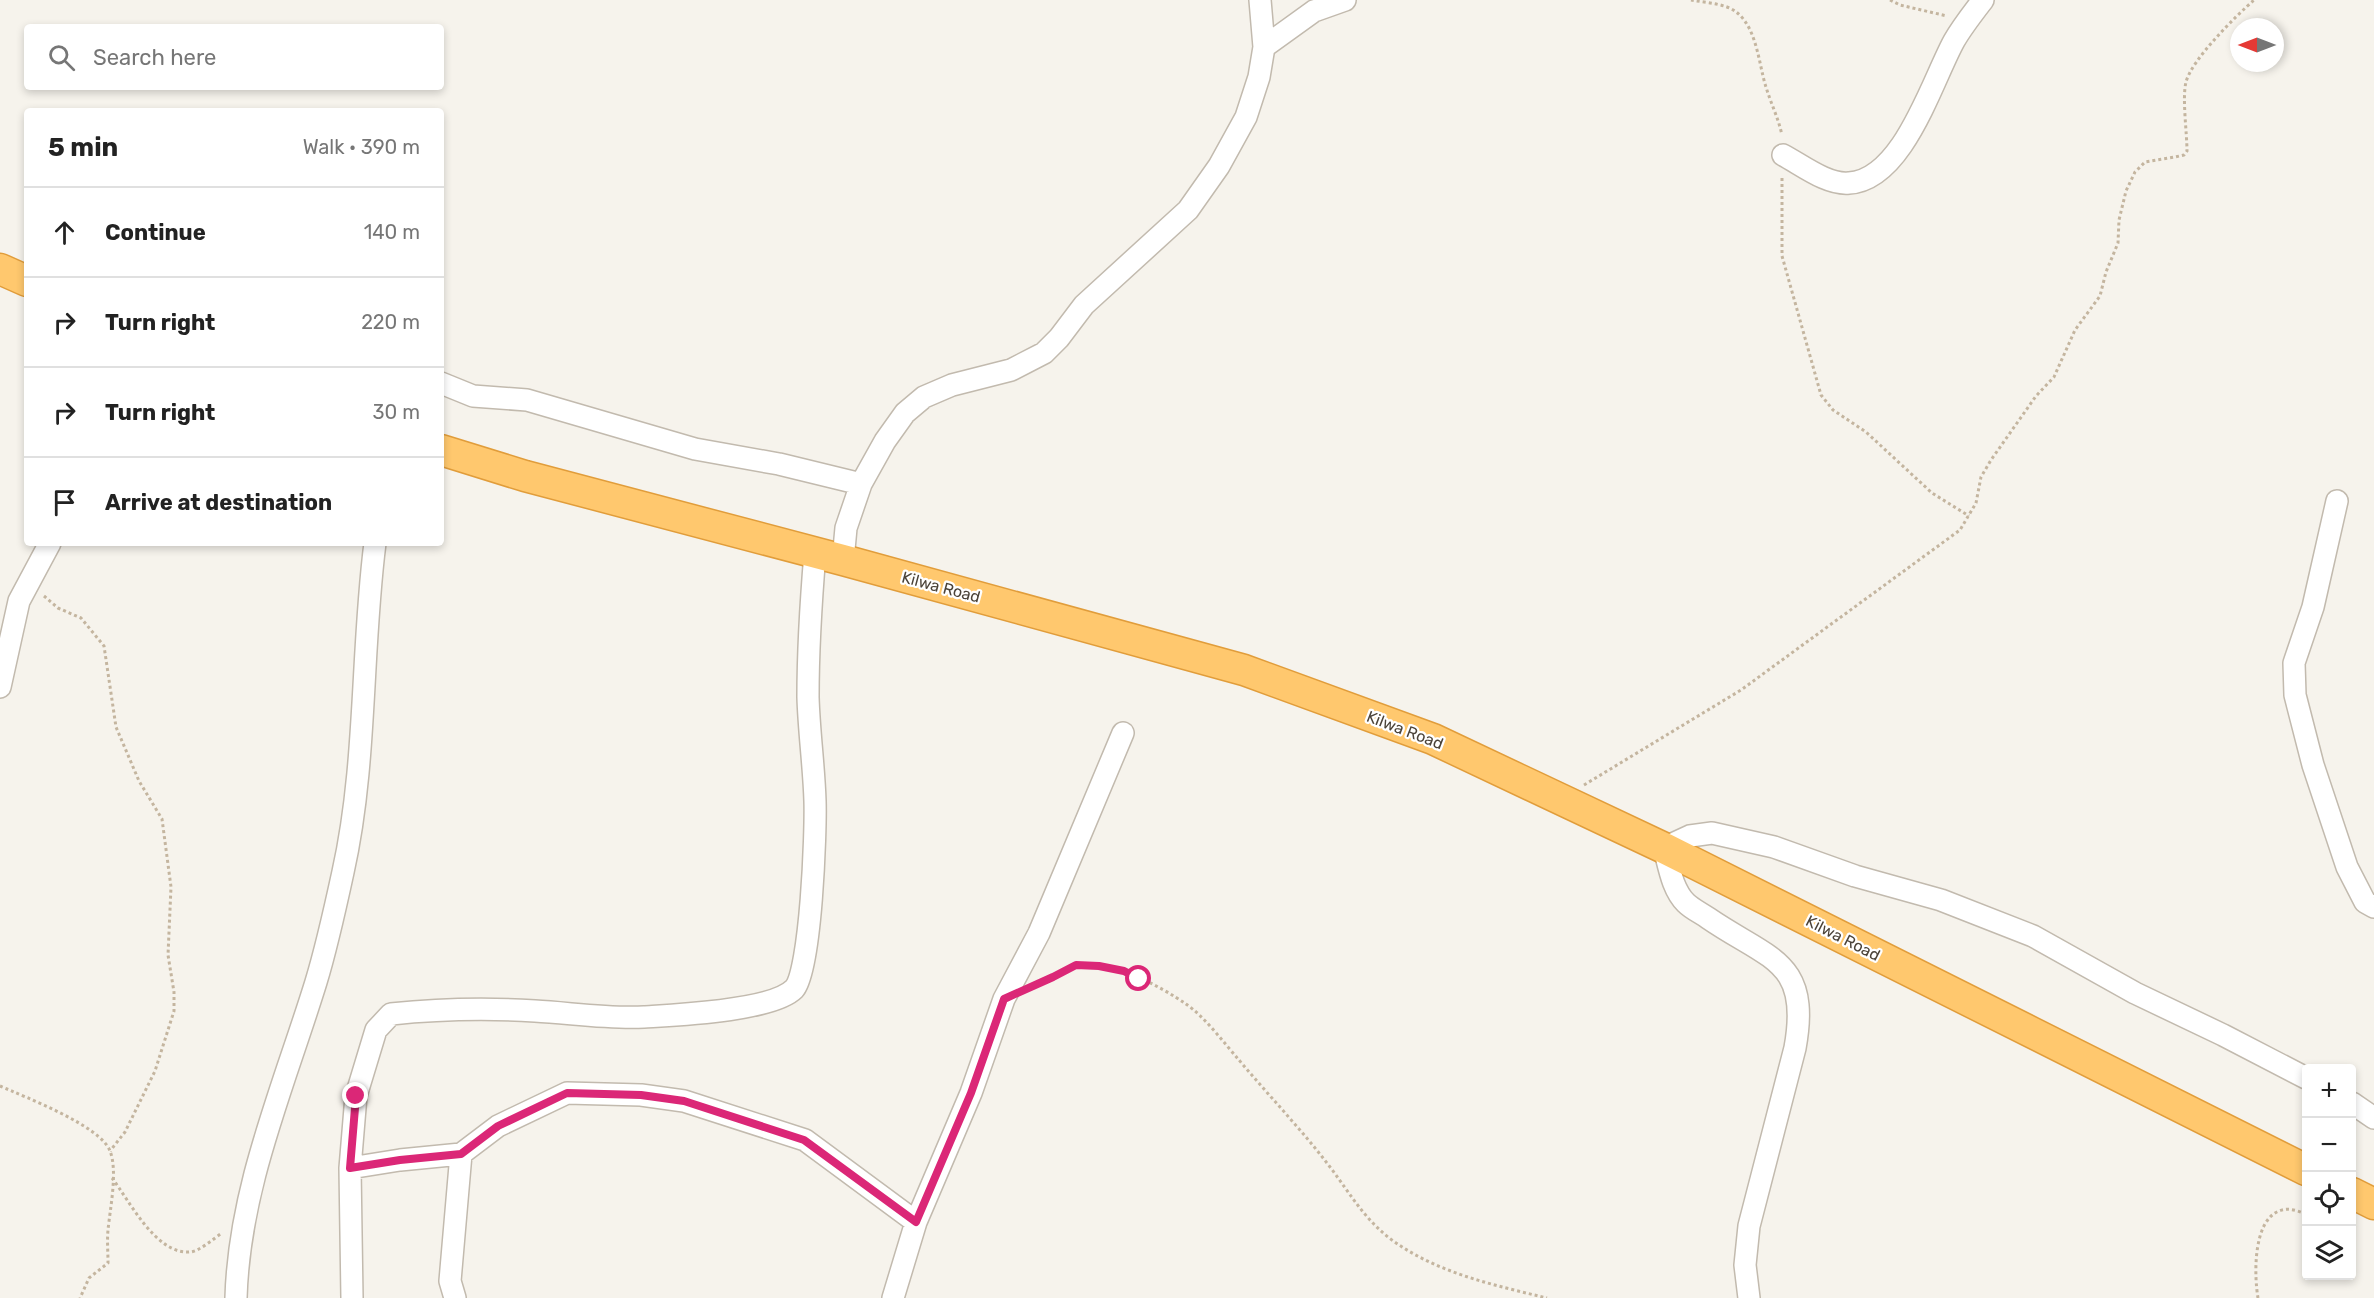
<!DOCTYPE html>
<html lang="en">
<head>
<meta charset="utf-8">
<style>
  body { margin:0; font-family:Rubik,sans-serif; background:#f2f2f2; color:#222 }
  .controls { position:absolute; right:18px; bottom:18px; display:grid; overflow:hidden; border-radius:6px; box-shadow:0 3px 9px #0003 }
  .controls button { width:54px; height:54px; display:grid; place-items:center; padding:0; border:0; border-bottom:2px solid #e0e0e0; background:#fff; color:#222; font:30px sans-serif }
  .compass { position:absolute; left:2230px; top:18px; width:54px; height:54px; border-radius:50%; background:#fff; box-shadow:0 3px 9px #0003; rotate:270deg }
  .stop { position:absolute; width:18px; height:18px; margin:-14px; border:4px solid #db2777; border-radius:50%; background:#fff }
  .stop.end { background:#db2777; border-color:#fff; box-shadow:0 2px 6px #0008 }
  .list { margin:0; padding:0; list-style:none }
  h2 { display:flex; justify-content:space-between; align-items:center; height:78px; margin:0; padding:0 24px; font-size:26px }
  h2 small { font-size:20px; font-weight:400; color:#767676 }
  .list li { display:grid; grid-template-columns:39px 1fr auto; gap:18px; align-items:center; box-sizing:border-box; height:90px; padding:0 24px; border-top:2px solid #e0e0e0 }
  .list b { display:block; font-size:22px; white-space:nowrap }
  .list em { font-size:20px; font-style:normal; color:#767676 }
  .icon { flex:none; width:33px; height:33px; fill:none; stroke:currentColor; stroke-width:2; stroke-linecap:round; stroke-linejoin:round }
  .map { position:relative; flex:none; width:2374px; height:1298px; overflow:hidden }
  .search { position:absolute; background:#fff; box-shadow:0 3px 9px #0003; left:24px; top:24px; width:420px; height:66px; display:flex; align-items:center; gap:15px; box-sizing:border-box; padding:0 21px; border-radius:6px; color:#767676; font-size:22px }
  .panel { position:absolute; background:#fff; box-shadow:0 3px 9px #0003; left:24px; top:108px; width:420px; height:438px; border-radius:6px }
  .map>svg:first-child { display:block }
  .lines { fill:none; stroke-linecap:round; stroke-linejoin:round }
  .minor-casing { stroke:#c2baae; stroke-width:24 }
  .highway-casing { stroke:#e19d3b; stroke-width:33 }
  .path { stroke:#c4b59f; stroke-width:3; stroke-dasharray:3 3; stroke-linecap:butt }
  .minor { stroke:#fff; stroke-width:21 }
  .highway { stroke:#ffc86e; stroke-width:30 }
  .route { stroke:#db2777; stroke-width:8 }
  .labels { text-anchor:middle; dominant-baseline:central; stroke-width:4.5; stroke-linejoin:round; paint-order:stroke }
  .street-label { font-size:16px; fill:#4b4339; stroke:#fff }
</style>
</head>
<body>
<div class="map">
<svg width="2374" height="1298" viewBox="0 0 2374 1298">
  <rect width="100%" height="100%" fill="#f6f3ec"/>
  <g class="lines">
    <defs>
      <path id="minor" d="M1264,47L1314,11L1345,0
        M1783,155C1802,165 1827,185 1849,183C1903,180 1932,81 1954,41C1962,27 1973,13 1983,0
        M441,383L473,396L527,400L695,449L779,464L861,484
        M2337,501L2313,607L2294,663L2295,695L2313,765L2347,867L2365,902L2374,907
        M843,560L846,528L861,484L885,441L905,413L924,397L952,385L1011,370L1044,353L1059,338L1084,305L1188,210L1219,166L1246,117L1259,77L1264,47L1260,0
        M0,687L19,601L50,543
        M2352,1103L2374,1118
        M350,1168L400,1160L461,1154L498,1126L567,1093L641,1095L684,1101L805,1140L916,1222
        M236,1298C239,1188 284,1086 316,982C327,946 335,909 343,872C367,765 361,652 375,543
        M352,1298L350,1168L356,1096L376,1030L391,1014C439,1009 487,1008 535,1011C571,1013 608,1019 644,1017C675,1015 772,1011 794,989C811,971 816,831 815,801C814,767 809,732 808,697C808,649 811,601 815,553
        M455,1298L450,1281L461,1154
        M893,1298L916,1222L971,1093L1004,999L1039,933L1123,733
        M1749,1298L1745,1265L1749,1226L1795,1048C1811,960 1769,960 1708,918C1701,913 1692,909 1686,903C1672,889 1669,866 1664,848L1690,836L1712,833L1774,847L1855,876L1941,900L2033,936L2135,993L2223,1035L2306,1078"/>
      <path id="highway" d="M0,269L27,281
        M441,450L525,476L843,560L1244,670L1433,739L1664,848L2306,1170
        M2352,1193L2374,1204"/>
    </defs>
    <use href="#minor" class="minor-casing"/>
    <use href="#highway" class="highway-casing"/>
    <path class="path" d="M1691,0C1702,2 1716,3 1727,7C1757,18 1758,63 1766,87C1771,104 1778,117 1782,135
      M1890,0L1900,5L1947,16
      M1782,178V256L1821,395L1833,410L1866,432L1932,493L1969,516
      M44,596L58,608L81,618L104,646L116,727L139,781L162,819L171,887L168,955L174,992V1011L155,1071L125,1132L110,1151
      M1584,785L1741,690L1960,530L1976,503L1981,477L1991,460L2036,396L2054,377L2075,330L2100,296L2106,272L2118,243L2119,220L2126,191L2135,172L2145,162L2175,157L2184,155L2187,151C2187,133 2182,98 2186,82C2192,59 2236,16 2254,0
      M1032,987C1043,982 1068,966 1077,965C1110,959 1160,986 1186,1004C1205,1017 1224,1043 1239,1060C1269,1096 1302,1130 1330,1167C1349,1192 1363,1217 1388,1237C1433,1272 1493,1285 1547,1298
      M0,1086C25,1097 101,1126 110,1151C118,1171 110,1209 108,1230C107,1241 108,1252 108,1263L89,1278L80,1298
      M112,1178C129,1200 156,1255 190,1252C200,1251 213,1239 222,1233
      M2258,1298C2254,1275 2253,1221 2279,1211C2288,1207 2298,1211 2306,1214"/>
    <use href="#minor" class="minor"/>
    <use href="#highway" class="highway"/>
  </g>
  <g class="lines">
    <path class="route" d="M356,1096L350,1168L400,1160L461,1154L498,1126L567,1093L641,1095L684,1101L804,1140L916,1222L971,1093L1004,999L1053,977L1076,965L1099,966L1124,971L1139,979"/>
  </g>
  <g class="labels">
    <g class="street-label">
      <text transform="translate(941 587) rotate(15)">Kilwa Road</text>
      <text transform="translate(1405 730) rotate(21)">Kilwa Road</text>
      <text transform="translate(1843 938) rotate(27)">Kilwa Road</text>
    </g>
  </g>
</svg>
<div class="controls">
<button>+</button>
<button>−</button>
<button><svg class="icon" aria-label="locate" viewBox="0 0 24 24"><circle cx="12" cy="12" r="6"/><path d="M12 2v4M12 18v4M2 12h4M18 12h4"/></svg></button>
<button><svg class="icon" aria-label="layers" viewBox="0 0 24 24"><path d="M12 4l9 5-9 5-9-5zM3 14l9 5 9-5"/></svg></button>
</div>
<svg class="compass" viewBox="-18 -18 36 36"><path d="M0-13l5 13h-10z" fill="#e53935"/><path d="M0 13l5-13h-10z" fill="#767676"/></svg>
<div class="stop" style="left:1139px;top:979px"></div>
<div class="stop end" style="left:356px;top:1096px"></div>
<div class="search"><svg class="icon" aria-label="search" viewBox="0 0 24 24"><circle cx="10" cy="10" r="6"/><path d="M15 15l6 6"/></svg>Search here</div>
<section class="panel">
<h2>5 min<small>Walk · 390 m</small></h2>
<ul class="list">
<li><svg class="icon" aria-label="ahead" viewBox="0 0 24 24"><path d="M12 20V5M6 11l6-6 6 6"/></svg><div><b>Continue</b></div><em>140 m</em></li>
<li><svg class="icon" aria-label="right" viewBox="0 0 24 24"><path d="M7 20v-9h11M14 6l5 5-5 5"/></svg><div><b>Turn right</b></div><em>220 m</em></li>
<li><svg class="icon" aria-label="right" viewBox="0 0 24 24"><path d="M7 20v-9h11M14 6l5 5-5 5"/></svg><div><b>Turn right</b></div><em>30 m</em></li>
<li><svg class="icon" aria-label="arrive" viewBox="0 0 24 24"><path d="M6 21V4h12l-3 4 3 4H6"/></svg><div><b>Arrive at destination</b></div></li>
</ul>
</section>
</div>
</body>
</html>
